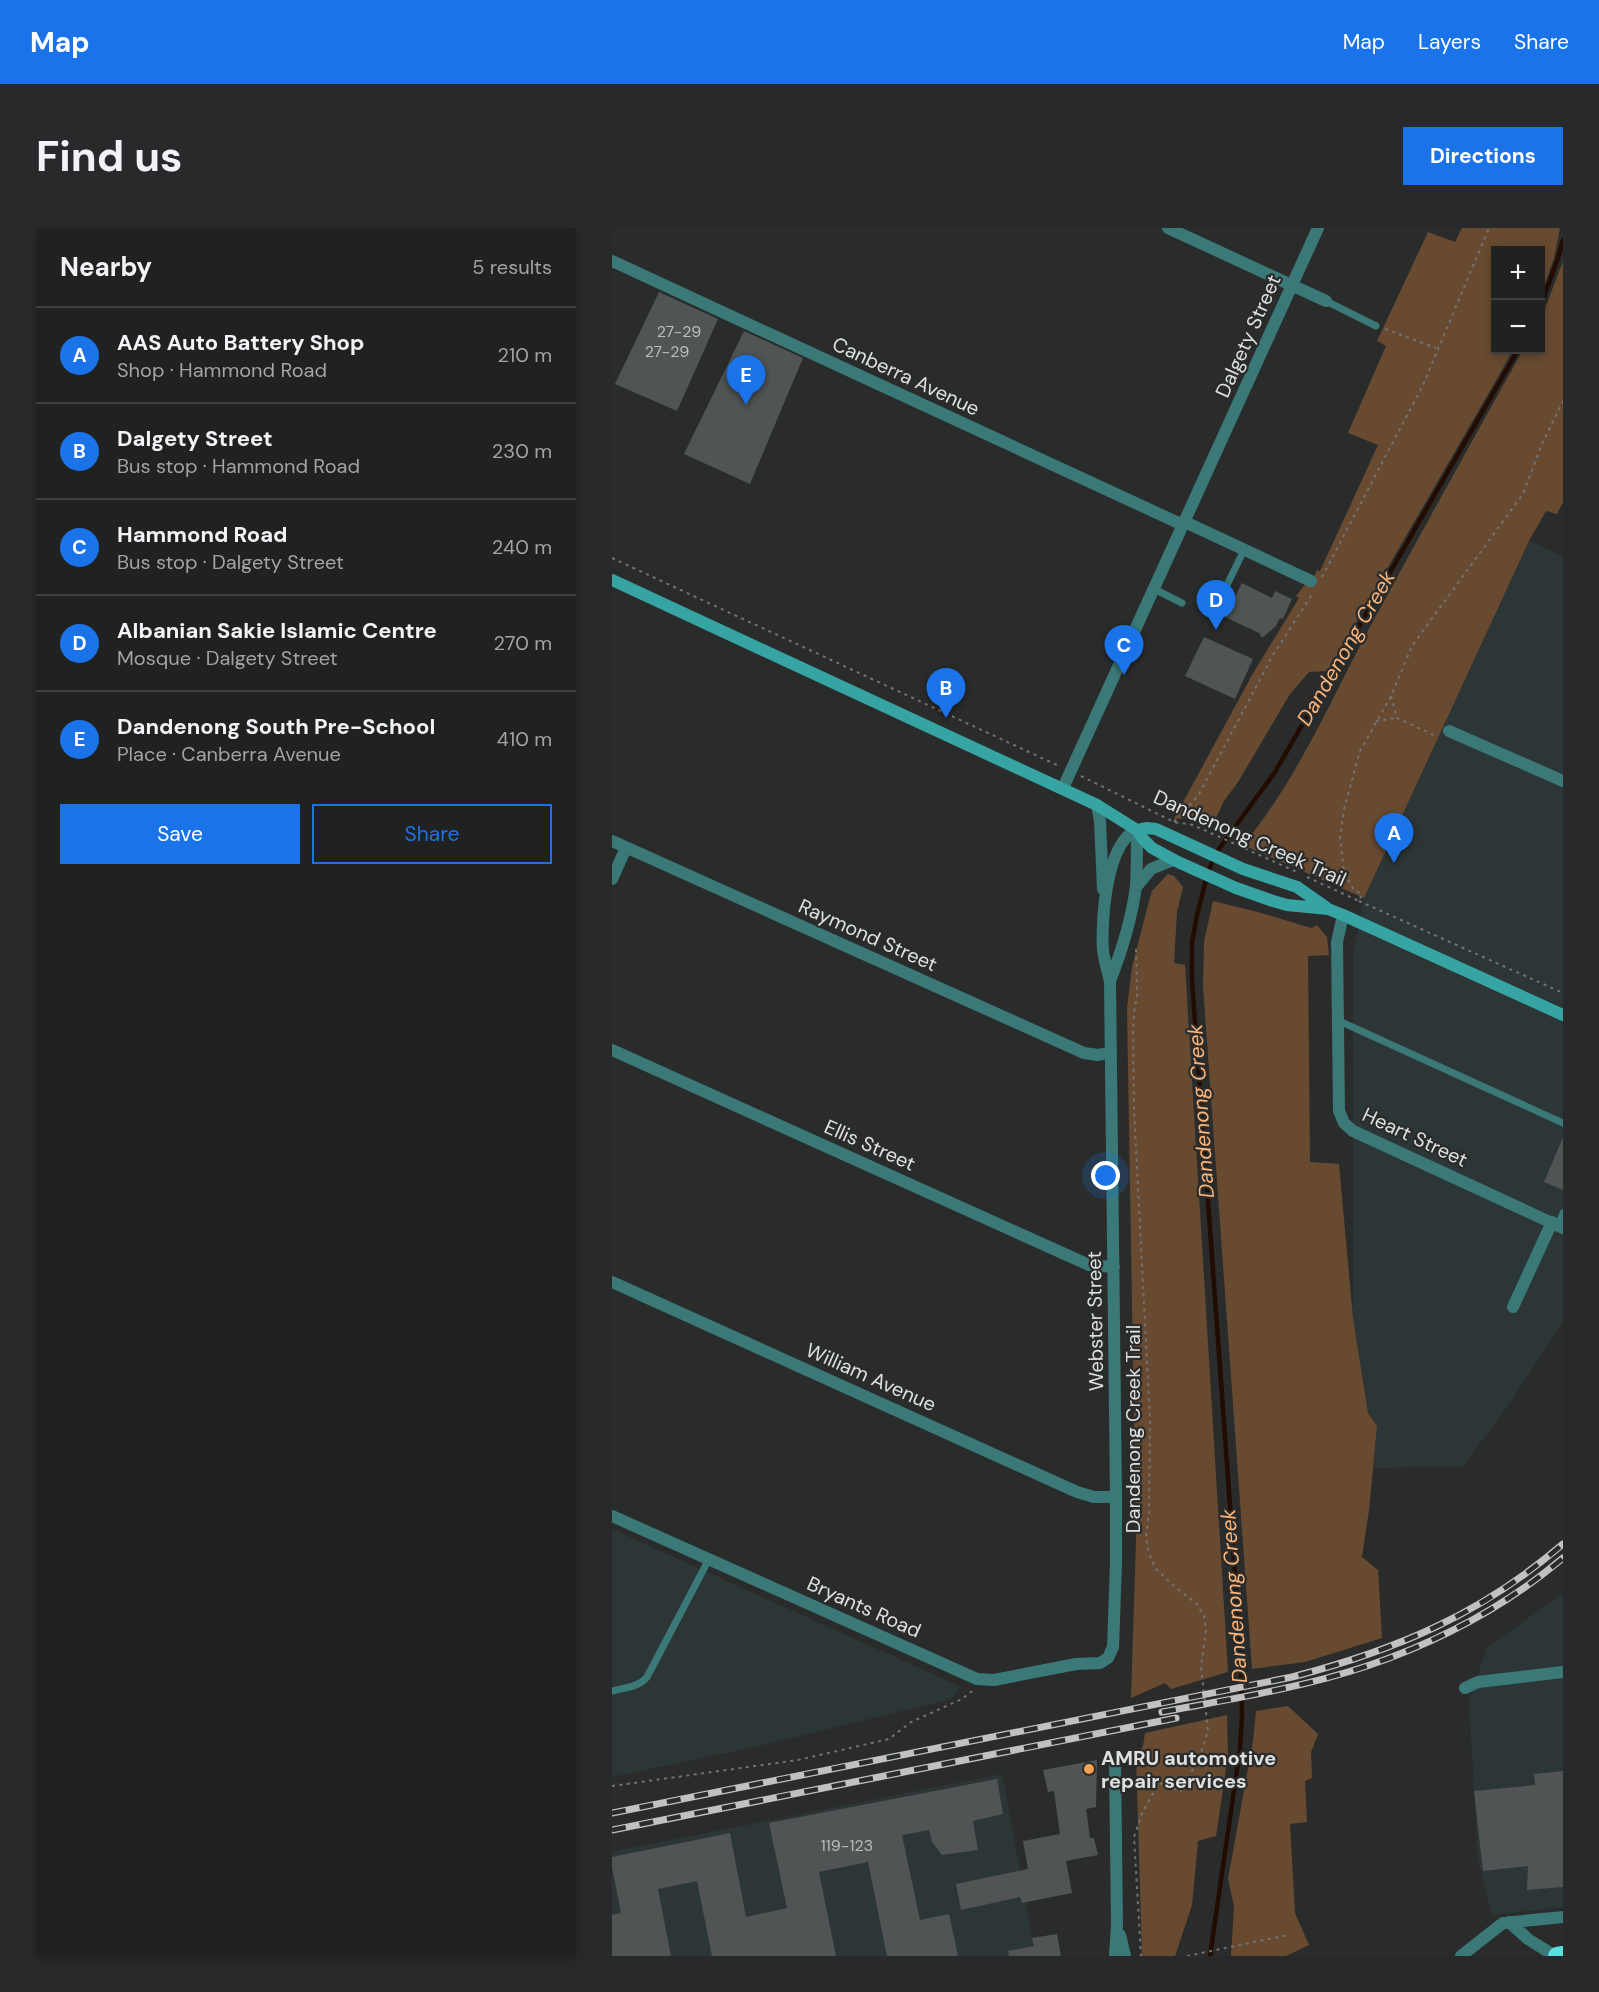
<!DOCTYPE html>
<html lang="en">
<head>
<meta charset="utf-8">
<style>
  body { margin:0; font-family:"DM Sans",sans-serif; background:#28292a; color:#f1f3f6 }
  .controls { position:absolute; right:18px; top:18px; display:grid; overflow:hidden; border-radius:0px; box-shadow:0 3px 9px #0003 }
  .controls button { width:54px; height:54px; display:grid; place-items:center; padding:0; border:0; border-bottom:2px solid #3d3e3f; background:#202121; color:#f1f3f6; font:30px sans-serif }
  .you { position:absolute; left:494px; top:948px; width:21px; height:21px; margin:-15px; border:4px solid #fff; border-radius:50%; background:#1a73e8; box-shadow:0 0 0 9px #1a73e833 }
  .badge { display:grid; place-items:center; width:39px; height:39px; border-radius:50%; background:#1a73e8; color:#fff; font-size:20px; font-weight:700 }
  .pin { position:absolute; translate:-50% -50px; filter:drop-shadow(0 2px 3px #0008) }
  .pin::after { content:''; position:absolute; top:32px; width:21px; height:18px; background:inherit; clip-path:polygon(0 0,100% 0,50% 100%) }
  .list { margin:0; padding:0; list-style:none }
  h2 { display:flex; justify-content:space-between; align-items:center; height:78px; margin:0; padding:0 24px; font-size:26px }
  h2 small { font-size:20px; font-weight:400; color:#a2a3a5 }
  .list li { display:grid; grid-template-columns:39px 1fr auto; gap:18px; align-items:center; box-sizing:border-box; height:96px; padding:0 24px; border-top:2px solid #3d3e3f }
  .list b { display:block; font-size:22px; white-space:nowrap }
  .list p { margin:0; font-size:20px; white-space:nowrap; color:#a2a3a5 }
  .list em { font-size:20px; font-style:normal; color:#a2a3a5 }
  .actions { display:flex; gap:12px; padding:18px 24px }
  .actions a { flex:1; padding:14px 0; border:2px solid #1a73e8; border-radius:0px; text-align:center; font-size:21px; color:#1a73e8 }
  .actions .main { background:#1a73e8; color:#fff }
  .map { position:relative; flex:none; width:951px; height:1728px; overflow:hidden; border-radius:0px }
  header { display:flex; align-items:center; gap:36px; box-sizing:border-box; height:84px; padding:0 30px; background:#1a73e8; color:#fff }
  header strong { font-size:28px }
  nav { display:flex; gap:33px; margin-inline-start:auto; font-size:21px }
  .intro { display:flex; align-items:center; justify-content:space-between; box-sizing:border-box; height:144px; padding:0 36px }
  h1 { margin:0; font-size:42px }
  .button { padding:15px 27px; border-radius:0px; background:#1a73e8; color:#fff; font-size:21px; font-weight:700 }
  main { display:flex; gap:36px; padding:0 36px }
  aside { flex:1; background:#202121; border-radius:0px; box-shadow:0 3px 9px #0003 }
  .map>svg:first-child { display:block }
  .built { fill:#2d3636 }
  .green { fill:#684a31 }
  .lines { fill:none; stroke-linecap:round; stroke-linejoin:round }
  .stream { stroke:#220c00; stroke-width:4.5 }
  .building { fill:#515454 }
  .path { stroke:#727474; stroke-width:2; stroke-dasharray:3 4.5; stroke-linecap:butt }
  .lane { stroke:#3a7978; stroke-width:7 }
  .street { stroke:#3a7978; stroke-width:12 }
  .secondary { stroke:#36a4a3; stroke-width:12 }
  .highway { stroke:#5bdfdd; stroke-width:18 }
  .rail-casing { stroke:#c0c2c2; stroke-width:7 }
  .rail { stroke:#2a2c2c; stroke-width:4.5; stroke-dasharray:14; stroke-linecap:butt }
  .poi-dot { fill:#fa9f4f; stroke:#2a2c2c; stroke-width:2 }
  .labels { text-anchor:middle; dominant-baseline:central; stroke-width:4.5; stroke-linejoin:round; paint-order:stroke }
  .number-label { font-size:16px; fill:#bbbdbd }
  .street-label { font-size:20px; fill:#dee0e0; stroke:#2a2c2c }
  .poi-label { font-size:20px; font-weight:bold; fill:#dee0e0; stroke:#2a2c2c; text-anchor:start }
  .water-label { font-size:21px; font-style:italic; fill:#fcb479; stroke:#2a2c2c }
</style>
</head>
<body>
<header>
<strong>Map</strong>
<nav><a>Map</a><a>Layers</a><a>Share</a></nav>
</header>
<div class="intro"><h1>Find us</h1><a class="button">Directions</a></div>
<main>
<aside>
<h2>Nearby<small>5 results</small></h2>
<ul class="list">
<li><span class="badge">A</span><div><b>AAS Auto Battery Shop</b><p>Shop · Hammond Road</p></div><em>210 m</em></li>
<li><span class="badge">B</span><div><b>Dalgety Street</b><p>Bus stop · Hammond Road</p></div><em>230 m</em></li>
<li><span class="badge">C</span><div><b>Hammond Road</b><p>Bus stop · Dalgety Street</p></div><em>240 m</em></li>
<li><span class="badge">D</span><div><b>Albanian Sakie Islamic Centre</b><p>Mosque · Dalgety Street</p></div><em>270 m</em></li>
<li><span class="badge">E</span><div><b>Dandenong South Pre-School</b><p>Place · Canberra Avenue</p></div><em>410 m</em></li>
</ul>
<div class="actions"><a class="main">Save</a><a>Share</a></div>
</aside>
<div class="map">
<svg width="951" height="1728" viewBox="0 0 951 1728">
  <rect width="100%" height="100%" fill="#2a2c2c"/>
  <path class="built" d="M917,313L951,328V1094L896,1178L851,1238L761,1240L765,1198L756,1185L741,1090V726L752,670Z
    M0,1301L349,1459L339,1471L151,1517L0,1549Z
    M951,1365V1679L880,1687L866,1631L857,1472L875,1420Z
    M390,1546L424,1728H0V1624Z"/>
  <path class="green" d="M850,0H948L942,30L929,68L928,22H884V122H901L886,149L716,443L697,444L678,466L626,554L612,573L599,600L577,590L562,591L640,447L687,370L684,368L694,355L698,357L705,342L708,343L766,217L736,205L774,118L765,113L816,4L843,14Z
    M951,33V274L945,286L934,283L917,313L752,670L631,617C686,551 719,471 759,397C809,305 860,213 911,122H928L929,91Z
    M556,646L562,648L571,659L565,684L562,735L573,737L616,1444L559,1461L553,1455L519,1470L524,1313L515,780L520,739L536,677L540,663Z
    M601,673L646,684L699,700L705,697L715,709L717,727L696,728L698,934L727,936L741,1090L756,1185L765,1198L757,1282L750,1329L766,1342L770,1410L693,1434L640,1441L591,758L592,714Z
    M676,1478L706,1506L699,1524L700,1550L693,1553L695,1594L678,1596L683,1685L697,1717L674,1728H619L622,1678L616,1651L641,1513L644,1483Z
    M615,1487L616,1528L604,1608L586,1613L580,1677L563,1728H530L524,1527L531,1518L533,1505Z"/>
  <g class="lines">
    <path class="stream" d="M928,79L945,33L951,12
      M598,1728L628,1521L630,1489L629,1430L580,752V715L585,687L596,644L604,625L663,544L906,122"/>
  </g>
  <path class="building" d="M47,64L106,91L65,183L3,156Z
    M132,103L191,130L138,256L72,226Z
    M630,355L660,370L663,363L680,371L671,391L668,390L664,398L650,410L647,405L613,389Z
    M592,409L641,431L623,471L573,448Z
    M951,909V962L932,954Z
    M485,1532L484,1579L474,1581L478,1610H482L486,1627L454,1633L460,1665L410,1675L408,1669L349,1682L344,1656L416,1641L411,1613L448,1606L442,1563L436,1564L431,1542Z
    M951,1543V1659L915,1662L916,1638L871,1643L862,1563L923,1557L922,1546Z
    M385,1551L391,1586L361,1593L366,1622L330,1627L320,1614L317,1602L290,1607L308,1692L337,1686L346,1728H275L256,1634L207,1644L224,1728H100L85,1653L46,1661L59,1728H0V1687L9,1685L0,1639V1629L118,1605L134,1689L175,1680L157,1595Z
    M445,1706L449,1728H397L396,1723L422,1718L420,1710Z"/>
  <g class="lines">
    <path class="path" d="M773,101L824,120
      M0,330L447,538
      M710,349L811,157L877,0
      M779,468L785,490L824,508
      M764,493L785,490
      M469,548L562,594L581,597L685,644
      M562,594L586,568L661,427L701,365
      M695,649L747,673L750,666L742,662L732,644L728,610L732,581L748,523L779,468L800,418L911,266L930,216L951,173
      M747,673L951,765
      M524,721L525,769L522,784L521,804L522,881L538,1192L537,1283L534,1310L537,1325L543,1340L563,1359L585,1376L592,1388L594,1402L589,1439L596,1503L588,1528L569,1563L547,1555L530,1585L522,1609L529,1728
      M0,1558L186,1532L277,1511L299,1494L350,1471L360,1463
      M575,1728L676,1707"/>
    <path class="lane" d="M714,73L764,98
      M614,359L632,322
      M542,361L570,375
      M725,792L951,895
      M946,997L951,985
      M0,1463C12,1460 27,1459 35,1449L97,1331"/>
    <path class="street" d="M556,0L714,73
      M0,33L571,297
      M573,294L699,353
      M837,503L951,553
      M451,560L706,0
      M485,577L488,593L491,661
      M0,613L472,825L486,827L499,824
      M0,651L14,620
      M525,658L539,641L561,632
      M731,687L725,714L727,883L732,895L741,903L951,1000
      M498,753C510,722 520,690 524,658C525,639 525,620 525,602
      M0,822L477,1037L502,1039
      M0,1054L465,1264L482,1269H504
      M901,1079L940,994
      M0,1288L365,1451L382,1452L464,1436L488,1435L496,1430L501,1419L504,1334V1269L498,754C496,743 492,733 491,722C489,693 494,614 525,602
      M853,1460L866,1454L951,1444
      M897,1694L916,1711L943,1728
      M508,1707L513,1728
      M503,1728L505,1697L503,1535
      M849,1728L891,1695L951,1689"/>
    <path class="secondary" d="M0,352L485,577L525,602L531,611L540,620L566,634L624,660L661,673L675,677L716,681L731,687L951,787
      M525,602L534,600L544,601L631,641L685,659L715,680"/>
    <path class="highway" d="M945,1728L951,1727"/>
    <defs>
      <path id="rail" d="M550,1484C619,1471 689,1460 755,1438C826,1414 894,1378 951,1330
        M0,1585L680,1449C784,1422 868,1387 951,1316
        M0,1602L564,1490"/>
    </defs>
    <use href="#rail" class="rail-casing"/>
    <use href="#rail" class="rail"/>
  </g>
  <circle class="poi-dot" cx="477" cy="1541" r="6"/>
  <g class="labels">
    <g class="number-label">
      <text x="67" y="103">27-29</text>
      <text x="55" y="123">27-29</text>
      <text x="235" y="1617">119-123</text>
    </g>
    <g class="street-label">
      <text transform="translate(636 108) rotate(-66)">Dalgety Street</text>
      <text transform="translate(294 148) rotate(25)">Canberra Avenue</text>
      <text transform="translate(638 610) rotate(24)">Dandenong Creek Trail</text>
      <text transform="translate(256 707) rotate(24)">Raymond Street</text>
      <text transform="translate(803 909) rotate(25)">Heart Street</text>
      <text transform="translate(258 917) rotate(24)">Ellis Street</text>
      <text transform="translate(483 1093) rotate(-91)">Webster Street</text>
      <text transform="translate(259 1149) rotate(24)">William Avenue</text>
      <text transform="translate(521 1201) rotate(-90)">Dandenong Creek Trail</text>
      <text transform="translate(252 1379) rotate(24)">Bryants Road</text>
    </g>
    <g class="poi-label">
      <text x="489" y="1530">AMRU automotive<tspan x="489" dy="23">repair services</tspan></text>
    </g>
    <g class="water-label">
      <text transform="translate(734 420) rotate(-60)">Dandenong Creek</text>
      <text transform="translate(589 883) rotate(-94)">Dandenong Creek</text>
      <text transform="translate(622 1368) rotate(-94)">Dandenong Creek</text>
    </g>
  </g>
</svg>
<div class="controls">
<button>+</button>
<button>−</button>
</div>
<div class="you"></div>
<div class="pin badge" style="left:782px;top:635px">A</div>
<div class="pin badge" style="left:334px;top:490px">B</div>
<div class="pin badge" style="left:512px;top:447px">C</div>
<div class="pin badge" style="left:604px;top:402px">D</div>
<div class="pin badge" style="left:134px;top:177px">E</div>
</div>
</main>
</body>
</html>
